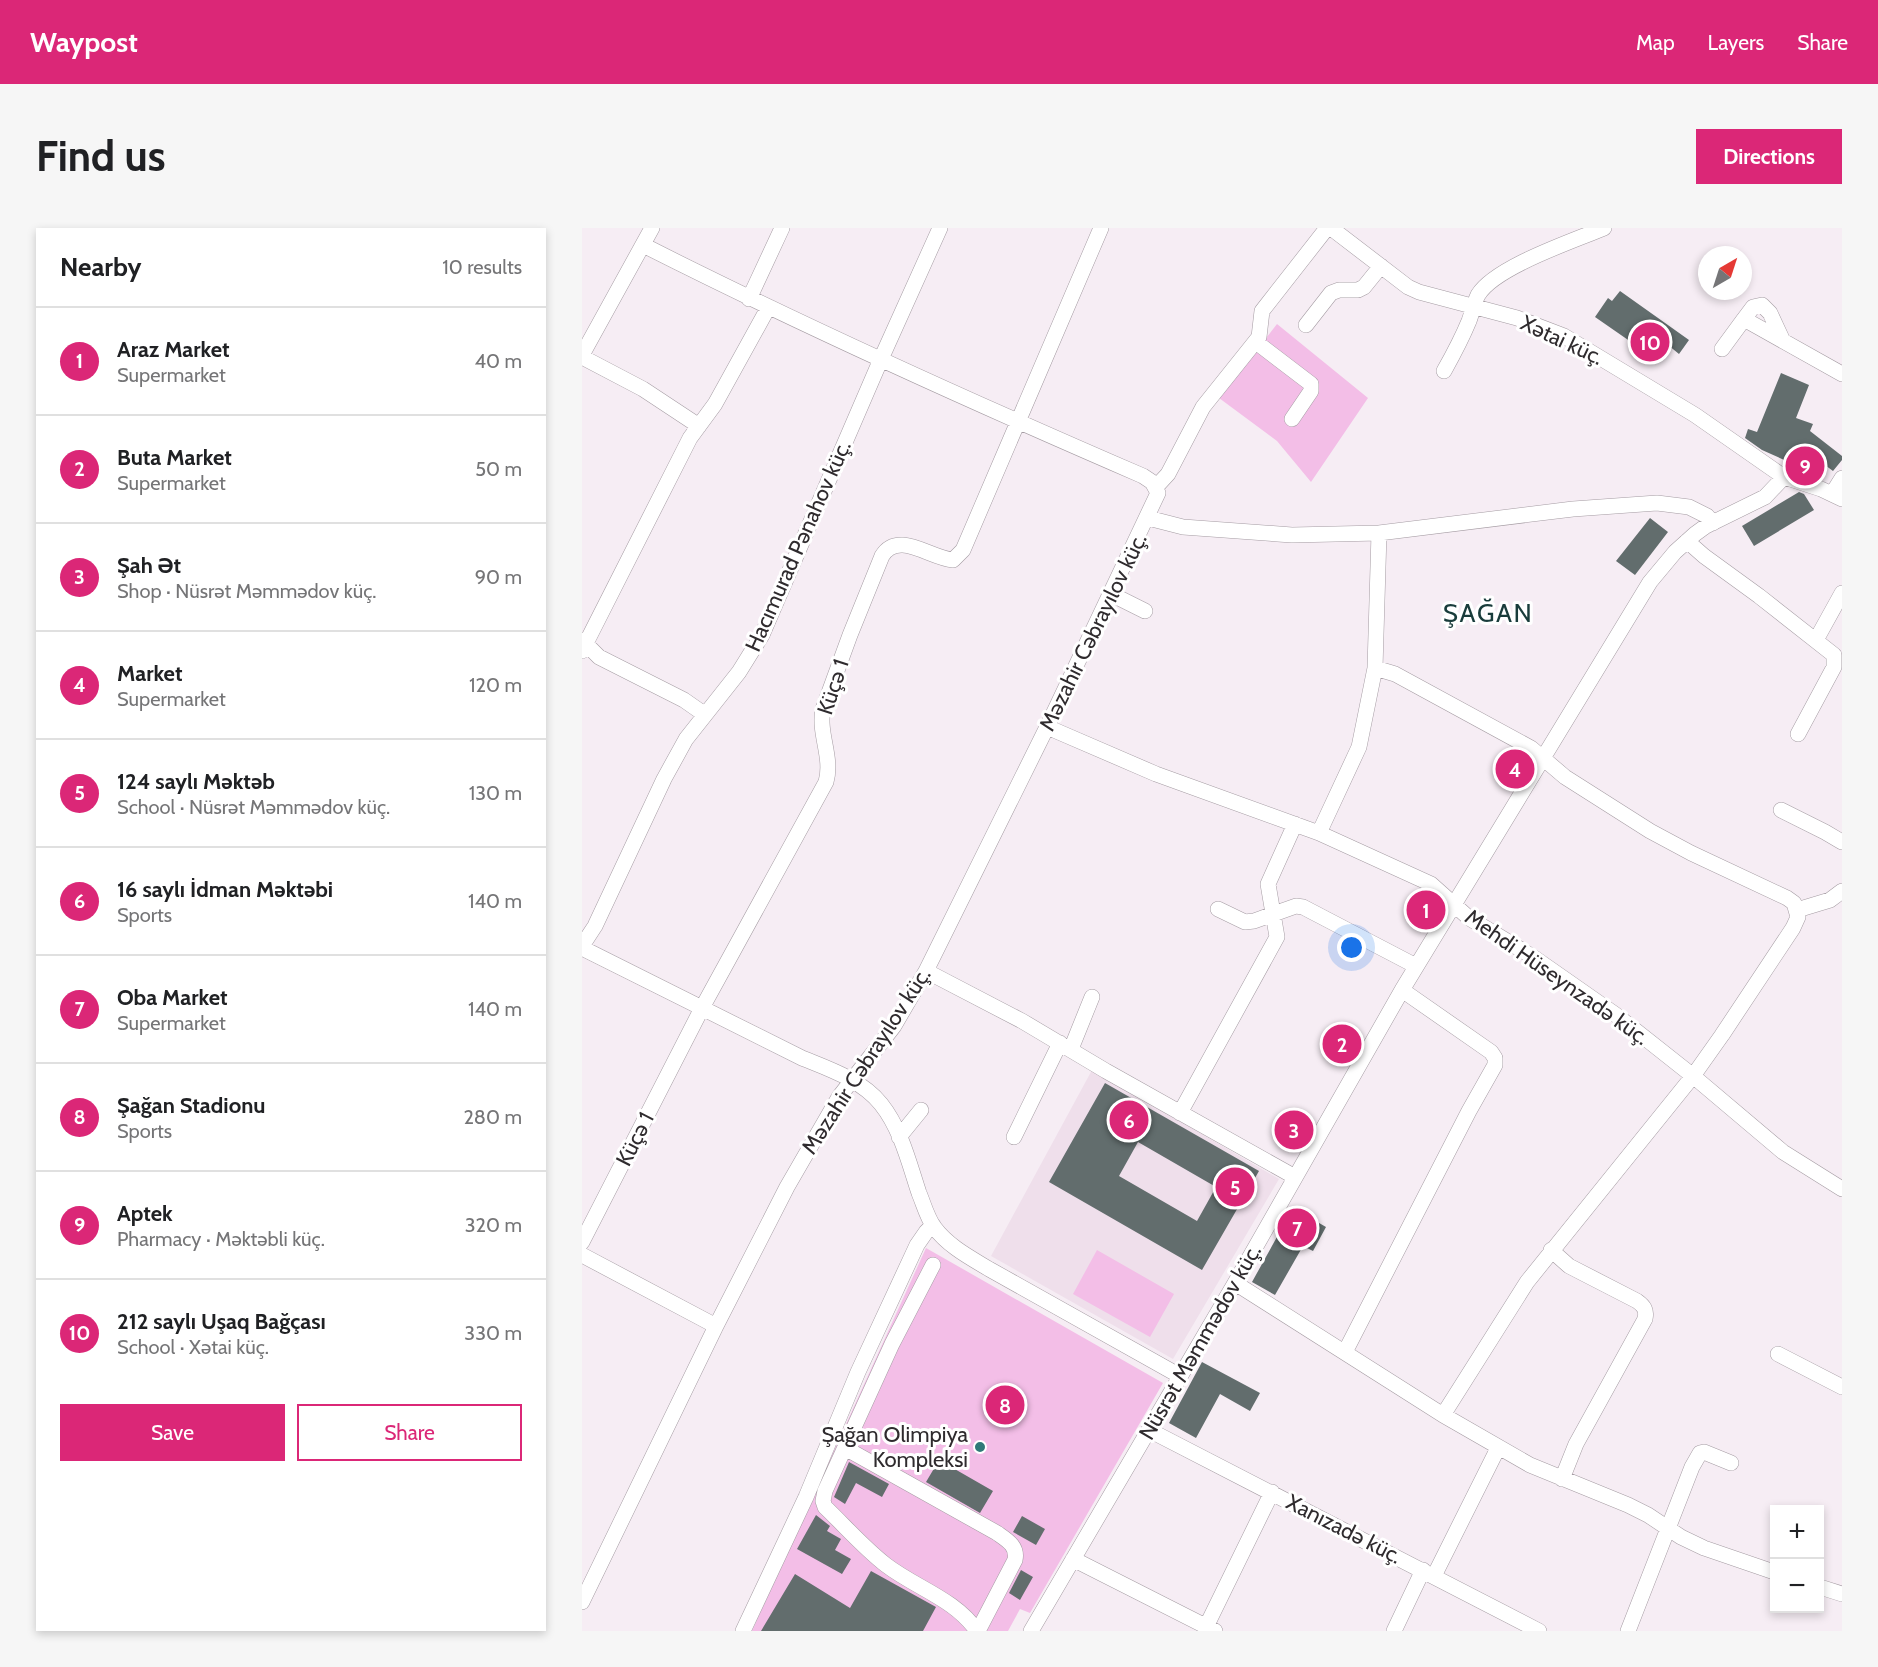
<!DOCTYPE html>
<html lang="en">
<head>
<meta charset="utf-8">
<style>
  body { margin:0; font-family:Cabin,sans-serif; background:#f6f6f6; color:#202124 }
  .controls { position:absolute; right:18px; bottom:18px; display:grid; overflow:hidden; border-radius:0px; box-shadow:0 3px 9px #0003 }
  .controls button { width:54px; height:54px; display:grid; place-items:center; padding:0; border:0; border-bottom:2px solid #e0e0e0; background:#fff; color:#202124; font:30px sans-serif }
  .compass { position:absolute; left:1116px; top:18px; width:54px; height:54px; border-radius:50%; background:#fff; box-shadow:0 3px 9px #0003; rotate:39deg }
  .you { position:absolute; left:770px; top:720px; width:21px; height:21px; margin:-15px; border:4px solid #fff; border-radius:50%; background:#1a73e8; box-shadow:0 0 0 9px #1a73e833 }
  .badge { display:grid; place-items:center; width:39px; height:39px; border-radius:50%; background:#db2777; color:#fff; font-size:20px; font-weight:700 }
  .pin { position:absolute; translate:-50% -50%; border:3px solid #fff; box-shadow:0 2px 6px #0006 }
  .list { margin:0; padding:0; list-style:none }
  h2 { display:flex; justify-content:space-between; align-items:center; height:78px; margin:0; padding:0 24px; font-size:26px }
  h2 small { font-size:20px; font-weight:400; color:#757577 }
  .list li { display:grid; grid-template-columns:39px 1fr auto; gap:18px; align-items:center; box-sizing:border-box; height:108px; padding:0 24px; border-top:2px solid #e0e0e0 }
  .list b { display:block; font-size:22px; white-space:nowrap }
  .list p { margin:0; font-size:20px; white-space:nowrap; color:#757577 }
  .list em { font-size:20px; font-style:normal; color:#757577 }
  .actions { display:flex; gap:12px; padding:18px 24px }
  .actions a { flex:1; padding:14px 0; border:2px solid #db2777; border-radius:0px; text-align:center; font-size:21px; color:#db2777 }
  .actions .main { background:#db2777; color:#fff }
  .map { position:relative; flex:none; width:1260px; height:1403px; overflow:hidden; border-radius:0px }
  header { display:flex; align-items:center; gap:36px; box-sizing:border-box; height:84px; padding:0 30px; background:#db2777; color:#fff }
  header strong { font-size:28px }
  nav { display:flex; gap:33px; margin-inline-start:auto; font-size:21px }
  .intro { display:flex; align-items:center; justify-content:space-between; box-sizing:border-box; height:144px; padding:0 36px }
  h1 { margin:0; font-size:42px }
  .button { padding:15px 27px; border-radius:0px; background:#db2777; color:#fff; font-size:21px; font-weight:700 }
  main { display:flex; gap:36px; padding:0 36px }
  aside { flex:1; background:#fff; border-radius:0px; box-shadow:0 3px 9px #0003 }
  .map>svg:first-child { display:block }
  .built { fill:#efdfeb }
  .green { fill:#f3bee7 }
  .building { fill:#626d6d; fill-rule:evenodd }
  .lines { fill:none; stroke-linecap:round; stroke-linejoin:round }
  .minor-casing { stroke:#a59ca3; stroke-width:16 }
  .minor { stroke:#fff; stroke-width:15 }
  .poi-dot { fill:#2f7978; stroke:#fff; stroke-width:2 }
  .labels { text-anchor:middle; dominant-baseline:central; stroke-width:6; stroke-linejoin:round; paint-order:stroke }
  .street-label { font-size:22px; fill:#2f2b2e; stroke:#fff }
  .poi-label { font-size:22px; fill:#2f2b2e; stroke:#fff; text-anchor:end }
  .quarter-label { font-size:26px; letter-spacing:1.5px; fill:#193c3b; stroke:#fff }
</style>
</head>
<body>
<header>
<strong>Waypost</strong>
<nav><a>Map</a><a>Layers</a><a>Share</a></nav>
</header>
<div class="intro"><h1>Find us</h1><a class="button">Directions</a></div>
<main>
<aside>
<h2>Nearby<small>10 results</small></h2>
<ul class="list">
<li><span class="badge">1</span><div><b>Araz Market</b><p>Supermarket</p></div><em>40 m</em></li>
<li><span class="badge">2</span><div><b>Buta Market</b><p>Supermarket</p></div><em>50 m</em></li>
<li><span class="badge">3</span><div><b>Şah Ət</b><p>Shop · Nüsrət Məmmədov küç.</p></div><em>90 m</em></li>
<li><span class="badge">4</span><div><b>Market</b><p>Supermarket</p></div><em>120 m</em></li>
<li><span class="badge">5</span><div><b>124 saylı Məktəb</b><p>School · Nüsrət Məmmədov küç.</p></div><em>130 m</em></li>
<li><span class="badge">6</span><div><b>16 saylı İdman Məktəbi</b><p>Sports</p></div><em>140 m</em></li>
<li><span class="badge">7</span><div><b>Oba Market</b><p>Supermarket</p></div><em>140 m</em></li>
<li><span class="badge">8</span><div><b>Şağan Stadionu</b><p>Sports</p></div><em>280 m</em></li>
<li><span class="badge">9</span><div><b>Aptek</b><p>Pharmacy · Məktəbli küç.</p></div><em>320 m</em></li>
<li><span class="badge">10</span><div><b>212 saylı Uşaq Bağçası</b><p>School · Xətai küç.</p></div><em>330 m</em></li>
</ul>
<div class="actions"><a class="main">Save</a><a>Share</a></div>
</aside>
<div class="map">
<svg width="1260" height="1403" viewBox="0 0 1260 1403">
  <rect width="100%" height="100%" fill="#f6edf4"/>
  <path class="built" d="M510,842L697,951L591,1131L409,1028Z"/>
  <path class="green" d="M695,96L786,170L729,254L695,213L637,170Z
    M344,1020L581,1155L448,1385L438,1381L426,1403H170Z
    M515,1022L592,1066L568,1109L491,1066Z"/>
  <path class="building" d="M1038,63L1107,112L1097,126L1086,117L1075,132L1013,89L1026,70L1030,73Z
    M1199,145L1227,157L1214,190L1231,196L1228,203L1260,228V232L1251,243L1239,234L1230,248L1221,245L1209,235L1180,222L1163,210L1166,201L1175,204Z
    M1217,264L1222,266L1232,282L1172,318L1160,298Z
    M1068,290L1086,304L1053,347L1034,333Z
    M837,664L857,676L843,701L823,691Z
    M523,855L677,943L620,1042L467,954ZM556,914L634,959L615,993L537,948Z
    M711,980L744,999L731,1023L721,1018L693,1067L670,1054Z
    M620,1134L678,1165L668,1183L638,1166L614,1210L587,1195Z
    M357,1232L411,1263L398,1285L344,1254Z
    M267,1234L307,1256L300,1269L274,1255L263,1276L252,1269Z
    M234,1287L248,1298L245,1303L259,1311L253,1322L269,1331L260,1346L215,1321Z
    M440,1288L463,1301L454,1317L431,1304Z
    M439,1342L451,1349L438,1372L427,1365Z
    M289,1343L354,1379L341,1403H179L213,1346L268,1380Z"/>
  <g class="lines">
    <defs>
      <path id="minor" d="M749,0L826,59L837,64L935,90L982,108L1113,187L1202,249L1239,261L1260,271
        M167,71L200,0
        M1162,91L1171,79L1180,77L1188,85L1201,113
        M724,97L749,65L757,62H776L782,59L799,38
        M674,114L729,156V163L710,191
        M1140,121L1162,91L1260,146
        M0,127L70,0
        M0,129L61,161L117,198
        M862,143C871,127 880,110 887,93C890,85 892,75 896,67C913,39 991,13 1022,0
        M574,259L586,246L621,179L677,109L680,83L745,0
        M1250,266L1260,250
        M566,290L601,299L710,307L797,305L991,281L1075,275L1107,279L1125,288L1131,295
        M1105,313L1122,328L1177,368L1252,427V439L1216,506
        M529,366L563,383
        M0,412L17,429L102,472L122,486
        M1234,412L1260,365
        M0,423L108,210L133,176L186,80
        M793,440L813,446L949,520L983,549L1068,603L1109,625L1205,670L1212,675L1216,689L1211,700L1140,807L1111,848L945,1054L861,1187
        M465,499L574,546L737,605L849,656L887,690L951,729L1034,787L1111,848L1201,924L1260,961
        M1199,582L1243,604L1260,614
        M737,605L777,519L793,440L797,305
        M636,681L663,694L672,693L714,678L721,679L834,738
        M1215,682L1248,672L1260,663
        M0,718L13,698L82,551L104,511L157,444L180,407L299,131L358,0
        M0,720L220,830C247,841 280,852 299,876C319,901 327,935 337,965C342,977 345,989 352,999C366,1018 387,1029 407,1041L598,1148
        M344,743L440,793L524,843L713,949
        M489,821L510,769
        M598,885L695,709L686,656L713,596
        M317,909L339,882
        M432,909L478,815
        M0,1014L120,780L244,554C251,529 236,506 241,481L268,407L300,328C316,302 348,330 371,332L381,322L519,0
        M969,1022L987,1038L1055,1073C1062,1078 1065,1082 1063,1091L994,1216L980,1251
        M0,1027L134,1098
        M351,1037L310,1116L243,1263L241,1273L243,1279C263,1298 282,1320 304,1337C334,1360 373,1371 395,1403
        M653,1055L861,1187L948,1237L1046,1277L1066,1287L1099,1309L1122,1320L1192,1344
        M763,1124L887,883L913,837V830L909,824L820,762
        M1196,1126L1260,1159
        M567,1202L957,1403
        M263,1220L415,1305C425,1312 436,1318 433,1332L396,1403
        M491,1331L633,1403
        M852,1348L916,1220
        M1238,1359L1260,1366
        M0,1374L134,1098L205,959L257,869L312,798L344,743L465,499L576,265L570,254L561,248C392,175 225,100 61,17
        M161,1403L224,1269L276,1144L335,1017L344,1004L351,997
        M449,1403L653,1055L820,762L1068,354L1093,324L1113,306L1124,298L1183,269L1202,249
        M622,1403L690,1264
        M812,1403L841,1342
        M1046,1403L1110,1239L1118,1225L1122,1224L1149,1235"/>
    </defs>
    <use href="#minor" class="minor-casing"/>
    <use href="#minor" class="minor"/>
  </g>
  <circle class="poi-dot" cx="398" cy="1219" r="6"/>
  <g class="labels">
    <g class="street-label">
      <text transform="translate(980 112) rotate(25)">Xətai küç.</text>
      <text transform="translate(216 318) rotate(-66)">Hacımurad Pənahov küç.</text>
      <text transform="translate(511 404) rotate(-64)">Məzahir Cəbrayılov küç.</text>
      <text transform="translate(251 459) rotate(-72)">Küçə 1</text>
      <text transform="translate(975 749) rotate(35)">Mehdi Hüseynzadə küç.</text>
      <text transform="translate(284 833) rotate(-57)">Məzahir Cəbrayılov küç.</text>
      <text transform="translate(53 911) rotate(-63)">Küçə 1</text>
      <text transform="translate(618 1114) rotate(-60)">Nüsrət Məmmədov küç.</text>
      <text transform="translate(762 1301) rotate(27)">Xanızadə küç.</text>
    </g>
    <g class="poi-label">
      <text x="386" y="1206">Şağan Olimpiya<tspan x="386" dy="25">Kompleksi</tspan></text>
    </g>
    <g class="quarter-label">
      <text x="906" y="385">ŞAĞAN</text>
    </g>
  </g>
</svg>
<div class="controls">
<button>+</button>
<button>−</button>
</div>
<svg class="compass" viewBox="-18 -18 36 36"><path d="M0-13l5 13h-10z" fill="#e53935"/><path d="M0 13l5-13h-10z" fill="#757577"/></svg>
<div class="you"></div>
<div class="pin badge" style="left:844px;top:682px">1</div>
<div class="pin badge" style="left:760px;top:816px">2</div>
<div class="pin badge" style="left:712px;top:902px">3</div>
<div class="pin badge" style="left:933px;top:541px">4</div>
<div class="pin badge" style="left:653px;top:959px">5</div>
<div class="pin badge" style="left:547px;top:892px">6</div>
<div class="pin badge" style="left:715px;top:1000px">7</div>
<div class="pin badge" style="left:423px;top:1177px">8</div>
<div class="pin badge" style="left:1223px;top:238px">9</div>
<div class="pin badge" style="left:1068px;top:114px">10</div>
</div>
</main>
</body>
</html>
